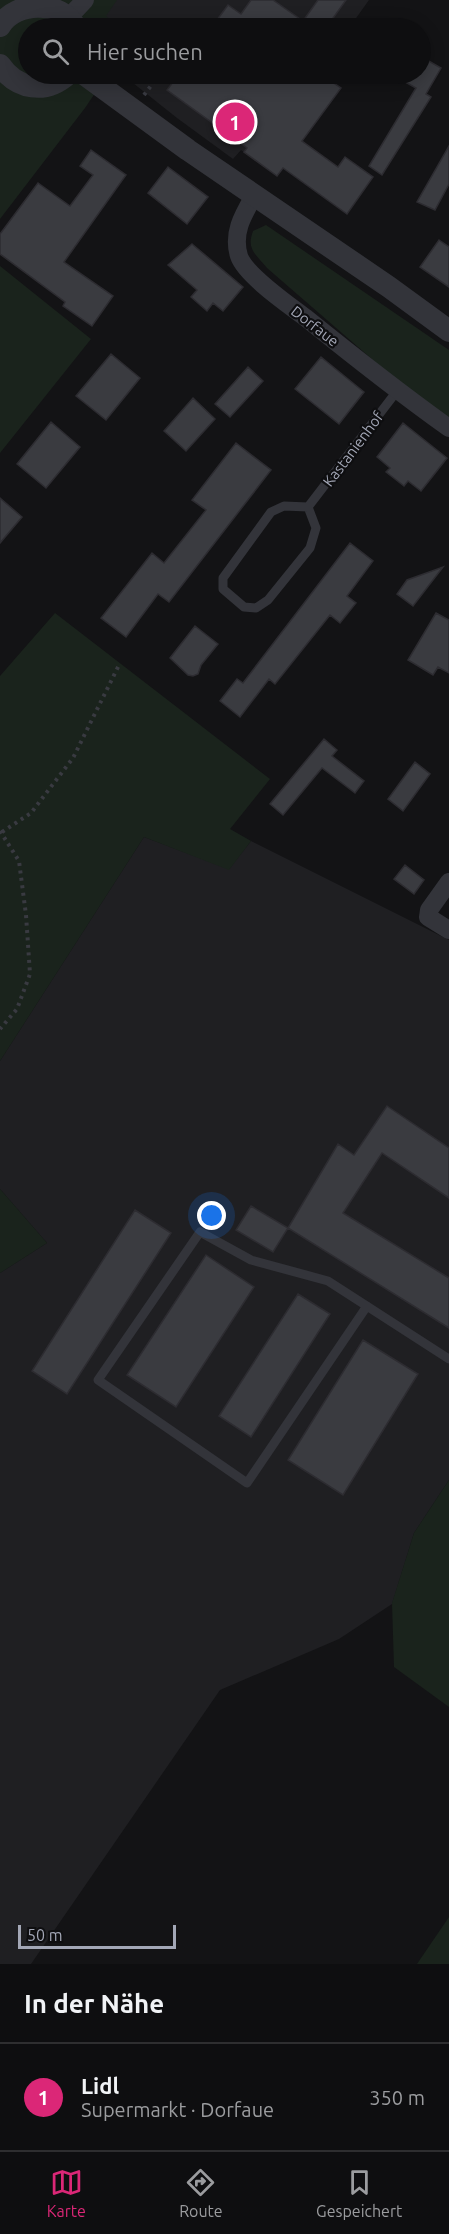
<!DOCTYPE html>
<html lang="de">
<head>
<meta charset="utf-8">
<style>
  body { margin:0; font-family:Ubuntu,sans-serif; background:#171719; color:#f1f3f6 }
  .scale { position:absolute; left:18px; bottom:15px; width:158px; box-sizing:border-box; padding-left:6px; border:3px solid #a3a7b6; border-top:0; font-size:16px; line-height:21px; white-space:nowrap; color:#a3a7b6; -webkit-text-stroke:4px #0e0e10; paint-order:stroke }
  .you { position:absolute; left:212px; top:1216px; width:21px; height:21px; margin:-15px; border:4px solid #fff; border-radius:50%; background:#1a73e8; box-shadow:0 0 0 9px #1a73e833 }
  .badge { display:grid; place-items:center; width:39px; height:39px; border-radius:50%; background:#db2777; color:#fff; font-size:20px; font-weight:700 }
  .pin { position:absolute; translate:-50% -50%; border:3px solid #fff; box-shadow:0 2px 6px #0006 }
  .list { margin:0; padding:0; list-style:none }
  h2 { display:flex; justify-content:space-between; align-items:center; height:78px; margin:0; padding:0 24px; font-size:26px }
  h2 small { font-size:20px; font-weight:400; color:#9b9c9f }
  .list li { display:grid; grid-template-columns:39px 1fr auto; gap:18px; align-items:center; box-sizing:border-box; height:108px; padding:0 24px; border-top:2px solid #2e2e30 }
  .list b { display:block; font-size:22px; white-space:nowrap }
  .list p { margin:0; font-size:20px; white-space:nowrap; color:#9b9c9f }
  .list em { font-size:20px; font-style:normal; color:#9b9c9f }
  .icon { flex:none; width:33px; height:33px; fill:none; stroke:currentColor; stroke-width:2; stroke-linecap:round; stroke-linejoin:round }
  .map { position:relative; flex:none; width:449px; height:1964px; overflow:hidden }
  .search { position:absolute; background:#0e0e10; box-shadow:0 3px 15px #0003; left:18px; right:18px; top:18px; height:66px; display:flex; align-items:center; gap:15px; box-sizing:border-box; padding:0 21px; border-radius:33px; color:#9b9c9f; font-size:22px }
  .sheet { height:186px; background:#0e0e10 }
  nav { display:flex; justify-content:space-around; align-items:center; box-sizing:border-box; height:84px; border-top:2px solid #2e2e30; background:#0e0e10; font-size:16px; color:#9b9c9f }
  nav a { display:grid; justify-items:center; gap:3px }
  nav .on { color:#db2777 }
  .map>svg:first-child { display:block }
  .built { fill:#1f1f22 }
  .green { fill:#1a231c }
  .building { fill:#3a3b40; stroke:#2d2c31; stroke-width:1.5 }
  .lines { fill:none; stroke-linecap:round; stroke-linejoin:round }
  .path { stroke:#393a41; stroke-width:4; stroke-dasharray:3 4.5; stroke-linecap:butt }
  .service { stroke:#33343a; stroke-width:9 }
  .minor { stroke:#33343a; stroke-width:18 }
  .tertiary { stroke:#33343a; stroke-width:22 }
  .labels { text-anchor:middle; dominant-baseline:central; stroke-width:4.5; stroke-linejoin:round; paint-order:stroke }
  .street-label { font-size:15px; fill:#a3a7b6; stroke:#0e0e10 }
</style>
</head>
<body>
<div class="map">
<svg width="449" height="1964" viewBox="0 0 449 1964">
  <rect width="100%" height="100%" fill="#131315"/>
  <path class="built" d="M108,0H369L349,28H102Z
    M124,74H317L255,160L241,150L233,159L177,118L133,83Z
    M144,837L229,869L251,841L449,940V1480L414,1533L392,1604L339,1639L220,1690L31,1964H0V1273L47,1243L0,1189V1061Z"/>
  <path class="green" d="M0,0H117L106,16L119,26L117,28H28V74H108L85,108L0,219Z
    M266,225L449,350V418L403,386L267,268C256,254 246,250 253,231Z
    M0,266L91,339L0,453Z
    M55,613L270,779L230,829L251,841L229,870L144,837L0,1061V676Z
    M0,1189L47,1243L0,1273Z
    M449,1480V1707L394,1667L392,1603L414,1533Z
    M449,1917V1964H417Z"/>
  <path class="building" d="M251,0H273L303,21L318,0H346L326,28H211L228,5L241,14Z
    M420,56L441,68L426,94L431,97L382,175L369,166L416,88L391,74H420Z
    M179,74H320L341,88L302,141L338,167L345,157L373,177L347,214L283,168L277,176L244,152L247,148L167,90Z
    M449,146V184L435,210L417,202Z
    M91,150L126,175L64,262L113,296L92,326L63,306L65,302L0,254V234L38,183L70,206L93,175L80,166Z
    M168,167L208,197L187,224L148,193Z
    M439,240L449,247V287L420,267Z
    M192,244L243,287L223,311L213,303L207,311L191,297L197,290L168,265Z
    M111,354L140,378L106,420L76,396Z
    M321,357L364,392L339,424L295,389Z
    M248,367L263,381L230,417L215,404Z
    M193,398L215,419L186,451L164,431Z
    M51,422L80,447L46,488L17,464Z
    M403,423L447,458L421,491L408,481L404,486L386,472L390,468L377,457Z
    M236,443L271,470L169,602L158,594L126,637L101,618L152,553L164,563L206,510L192,500Z
    M0,498L22,517L0,543Z
    M350,543L373,561L347,596L356,603L340,623L330,615L275,684L269,679L240,717L220,701L237,679L243,683Z
    M443,567L413,606L397,594L407,580Z
    M436,613L449,620V673L438,667L433,675L408,660Z
    M195,626L218,644L201,665L198,674L193,676L188,675L170,658Z
    M324,739L337,750L332,756L364,781L355,793L322,768L283,815L270,804Z
    M415,762L430,774L403,811L388,799Z
    M405,865L424,880L414,894L394,879Z
    M387,1106L449,1148V1198L382,1153L343,1213L449,1278V1328L288,1228L338,1144L354,1155Z
    M251,1206L288,1228L273,1252L236,1230Z
    M135,1210L171,1233L67,1394L32,1371Z
    M206,1255L254,1287L176,1407L127,1375Z
    M298,1294L330,1314L251,1437L219,1416Z
    M363,1340L418,1374L343,1495L288,1460Z"/>
  <g class="lines">
    <path class="path" d="M144,95L160,74
      M0,831L19,861L26,915L30,974L17,1009L0,1029
      M2,832L31,813L73,758L120,663"/>
    <path class="service" d="M308,507L316,528L310,548L268,600L256,608L244,607L223,589V578L271,512L284,506L308,507L397,391
      M367,1306L247,1483L98,1380L200,1232L251,1260L328,1281L449,1359"/>
    <path class="minor" d="M69,17L85,0
      M254,196C243,215 232,233 239,256C245,275 289,305 306,318C353,356 400,393 449,428
      M449,882L429,910L428,917L449,930"/>
    <path class="tertiary" d="M0,26C16,0 62,0 76,28
      M0,65C17,90 46,94 68,74
      M84,74L188,150L389,287L449,331"/>
  </g>
  <g class="labels">
    <g class="street-label">
      <text transform="translate(315 326) rotate(38)">Dorfaue</text>
      <text transform="translate(353 449) rotate(-53)">Kastanienhof</text>
    </g>
  </g>
</svg>
<div class="scale">50 m</div>
<div class="you"></div>
<div class="pin badge" style="left:235px;top:122px">1</div>
<div class="search"><svg class="icon" aria-label="search" viewBox="0 0 24 24"><circle cx="10" cy="10" r="6"/><path d="M15 15l6 6"/></svg>Hier suchen</div>
</div>
<section class="sheet">
<h2>In der Nähe<small></small></h2>
<ul class="list">
<li><span class="badge">1</span><div><b>Lidl</b><p>Supermarkt · Dorfaue</p></div><em>350 m</em></li>
</ul>
</section>
<nav>
<a class="on"><svg class="icon" aria-label="map" viewBox="0 0 24 24"><path d="M3 6l6-2 6 2 6-2v14l-6 2-6-2-6 2zM9 4v14M15 6v14"/></svg>Karte</a>
<a><svg class="icon" aria-label="directions" viewBox="0 0 24 24"><path d="M12 3l9 9-9 9-9-9zM9 14v-3h6M13 9l2 2-2 2"/></svg>Route</a>
<a><svg class="icon" aria-label="saved" viewBox="0 0 24 24"><path d="M7 4h10v16l-5-4-5 4z"/></svg>Gespeichert</a>
</nav>
</body>
</html>
